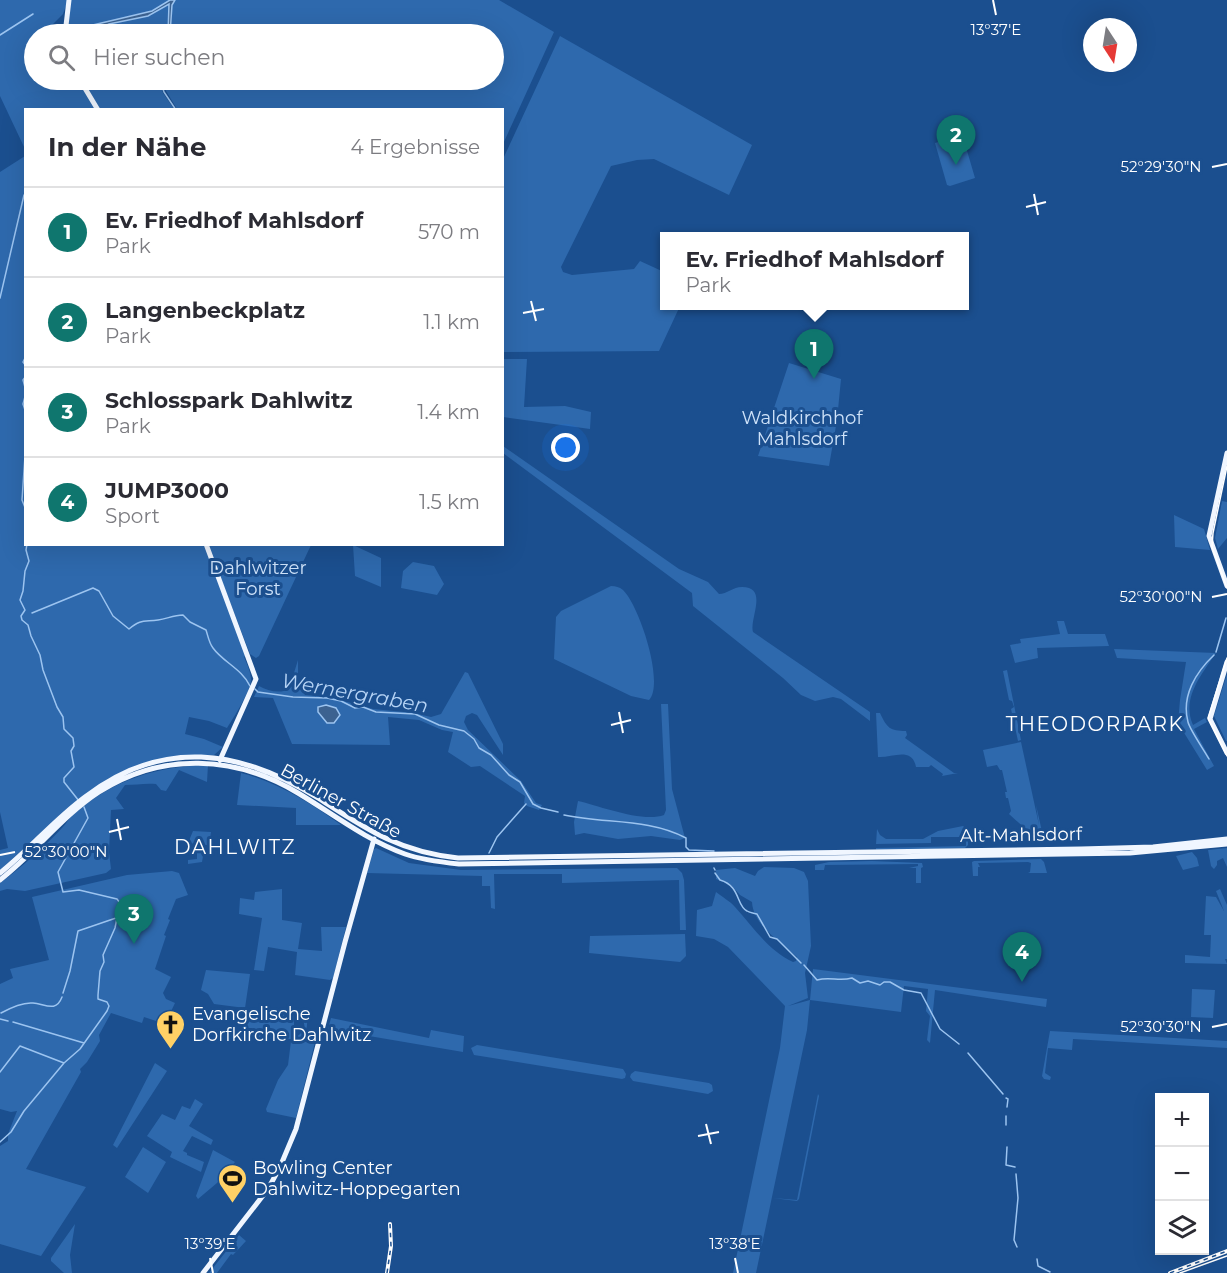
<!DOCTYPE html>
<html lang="de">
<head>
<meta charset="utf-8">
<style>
  body { margin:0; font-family:Montserrat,sans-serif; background:#f7f7f7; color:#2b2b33 }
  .controls { position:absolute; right:18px; bottom:18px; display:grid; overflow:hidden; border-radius:0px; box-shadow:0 6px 24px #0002 }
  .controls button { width:54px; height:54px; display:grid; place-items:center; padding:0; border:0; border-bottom:2px solid #e1e1e2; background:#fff; color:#2b2b33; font:30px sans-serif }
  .compass { position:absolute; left:1083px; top:18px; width:54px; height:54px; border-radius:50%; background:#fff; box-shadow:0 6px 24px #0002; rotate:168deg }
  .you { position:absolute; left:566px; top:448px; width:21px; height:21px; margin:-15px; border:4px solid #fff; border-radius:50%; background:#1a73e8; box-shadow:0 0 0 9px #1a73e833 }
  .badge { display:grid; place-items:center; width:39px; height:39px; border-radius:50%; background:#0f766e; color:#fff; font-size:20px; font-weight:700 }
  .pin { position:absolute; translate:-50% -50px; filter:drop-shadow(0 2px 3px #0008) }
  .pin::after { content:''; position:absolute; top:32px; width:21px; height:18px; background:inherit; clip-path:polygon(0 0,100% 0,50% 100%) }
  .popup { position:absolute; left:660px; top:232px; width:309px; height:78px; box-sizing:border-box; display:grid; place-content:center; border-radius:0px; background:#fff; filter:drop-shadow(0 2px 4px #0005); font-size:20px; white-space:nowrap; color:#7c7c81 }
  .popup b { font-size:22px; color:#2b2b33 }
  .popup::after { content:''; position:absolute; left:50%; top:100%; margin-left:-12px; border:12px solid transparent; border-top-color:#fff }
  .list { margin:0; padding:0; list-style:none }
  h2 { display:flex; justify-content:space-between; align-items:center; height:78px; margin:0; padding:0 24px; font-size:26px }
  h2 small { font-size:20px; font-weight:400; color:#7c7c81 }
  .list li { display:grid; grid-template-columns:39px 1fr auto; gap:18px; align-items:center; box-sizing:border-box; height:90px; padding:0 24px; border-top:2px solid #e1e1e2 }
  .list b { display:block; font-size:22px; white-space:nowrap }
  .list p { margin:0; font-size:20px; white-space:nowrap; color:#7c7c81 }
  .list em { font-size:20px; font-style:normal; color:#7c7c81 }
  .icon { flex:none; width:33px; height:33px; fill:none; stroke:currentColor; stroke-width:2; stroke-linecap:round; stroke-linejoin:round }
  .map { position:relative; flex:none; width:1227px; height:1273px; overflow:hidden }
  .search { position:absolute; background:#fff; box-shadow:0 6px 24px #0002; left:24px; top:24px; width:480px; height:66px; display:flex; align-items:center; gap:15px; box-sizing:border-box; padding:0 21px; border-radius:33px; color:#7c7c81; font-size:22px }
  .panel { position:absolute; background:#fff; box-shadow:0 6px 24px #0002; left:24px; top:108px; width:480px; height:438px; border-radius:0px }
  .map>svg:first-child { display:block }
  .green { fill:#2e69ad; fill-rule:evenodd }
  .water { fill:#3c6290; stroke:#9cc4f0; stroke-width:1.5 }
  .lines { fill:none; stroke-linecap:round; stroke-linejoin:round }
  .stream { stroke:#9cc4f0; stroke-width:1.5 }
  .major { stroke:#f0f6ff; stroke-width:5 }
  .tram { stroke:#fff; stroke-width:1.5 }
  .rail-casing { stroke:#fff; stroke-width:4 }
  .rail { stroke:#1b4f8f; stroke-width:1.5; stroke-dasharray:4.5; stroke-linecap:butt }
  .ticks { fill:none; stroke:#fff; stroke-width:2 }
  .labels { text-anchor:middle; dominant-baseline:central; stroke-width:6; stroke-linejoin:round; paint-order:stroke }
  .park-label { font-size:18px; fill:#cfe3fa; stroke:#1b4f8f }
  .street-label { font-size:18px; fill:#fff; stroke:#1b4f8f }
  .poi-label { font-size:18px; fill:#fff; stroke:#1b4f8f; text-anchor:start }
  .water-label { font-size:20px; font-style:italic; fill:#b5d3f5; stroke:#1b4f8f }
  .neighbourhood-label { font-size:20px; letter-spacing:1.5px; fill:#fff; stroke:#1b4f8f }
  .ticks-label { font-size:15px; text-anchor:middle; fill:#fff; stroke:#1b4f8f; stroke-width:6; stroke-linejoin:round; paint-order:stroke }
</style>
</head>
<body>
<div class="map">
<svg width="1227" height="1273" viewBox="0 0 1227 1273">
  <rect width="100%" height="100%" fill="#1b4f8f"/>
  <path class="green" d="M0,0H68L63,14L50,27L60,26L63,29L64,34H34V80H79L96,109L26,110L25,149L0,96Z
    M71,0H170L152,11L93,25L85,31L96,30L109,24L148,16L169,4L168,34H66Z
    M175,0H499L554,32L503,144L502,110L177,109L166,91L162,80H494V34H170L172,5Z
    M560,36L752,145L729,195L654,159L637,160L611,166L561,267L563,272L572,275L634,269L640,261L664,272V306H680L659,351L503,352V159Z
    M82,80H159L163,93L174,109H100Z
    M959,136L963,137L975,178L950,186L947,185L935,143Z
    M25,156L26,544L205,545L247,655L244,657C247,664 251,672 251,680C251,690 233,719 227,728L209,721L189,717L185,734L204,739L223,747L214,755H188L150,762L109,778L75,802L0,870V850L8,848L0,812V172Z
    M503,359H527L524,407L565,406L591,412L590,429L503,417Z
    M789,363L841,379L837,420L829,466L758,456Z
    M503,446L679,569L708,582L719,594C727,594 733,587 742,587C769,587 749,619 753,632L870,712V721L841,699L833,697L815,701L801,695L783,678L693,606L692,593L503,453Z
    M1222,501L1227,502V538L1218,549L1215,538Z
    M1174,515L1204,529L1210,550L1175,547Z
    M208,545H311L259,656L256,658L250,654Z
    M353,545L381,558V587L355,576Z
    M413,562L434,566L444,584L437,595L401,588L403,571Z
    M611,586C616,586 619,587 623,590C639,605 665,683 649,700L631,696L554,659L556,617L561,611Z
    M1057,621H1064L1068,634H1105L1109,646L1037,648L1038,658L1015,663L1010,645L1021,643L1020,639L1060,634Z
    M1114,649L1216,653C1202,674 1181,698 1193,725L1205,718L1207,722L1194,729L1214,766L1207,770L1178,723L1180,700L1186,662L1117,658Z
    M298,660V683L305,695L329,697L373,709L414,713L431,717L441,714L465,672L468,673L503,744V755L477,715L472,713L466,716L464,722L468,730L521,781L536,803L542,805L539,810L527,806L524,803L525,796L480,766L471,767L448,752L453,732L442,730L419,720L388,717L390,745L292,744L273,698L254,697L259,686C268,691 280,694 289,689Z
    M1007,670L1021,740L1018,741L1011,709L1014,707L1012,701L1009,700L1003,671Z
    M1227,674V741H1226L1214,716Z
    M661,704H668L672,789L685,838L680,840L651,836L618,839L584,833L575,835L574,822L578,801C600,806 643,823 664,815L666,810Z
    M876,713H880C887,728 890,731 906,731L907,735L905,738L954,773H958L942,776L943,774L931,765L929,767H916C912,746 892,758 878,757Z
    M1021,742L1039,825L1036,805L1043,836L1040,842L1009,814L1011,811L1008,798H1006L1005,792H1007L1002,770H1000L997,765L987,767L983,750Z
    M208,765L207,782L179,770L166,791L161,790L156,784C145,783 135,785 125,785L116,798L124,809L111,810L109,852L111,869L106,873L25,891L7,889L0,891V883C20,869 45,846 62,828C66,824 69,818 74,814C112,780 158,766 208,765Z
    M241,773C277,782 311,803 341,825H296V808L237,805Z
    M963,826L968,830V845L965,848L876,851V848L966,846V837H931V843L876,844L877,829L880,835L886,839H923L938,831Z
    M193,831L211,832L209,845H205L202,862L188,864V860L197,859V844L188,843Z
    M376,848L409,863L461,870L677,868L682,873L684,880L686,930H680L679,880L562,883V874H494L495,909L491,908L490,886H482V876L367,873L374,849Z
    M1227,848V867L1223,858L1217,861V865L1214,869L1211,866L1208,850Z
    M1192,852L1197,858L1199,866L1183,870L1176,856Z
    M1041,859L1044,862L1047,873H1028L1030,872L1031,863L1028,862L978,863L980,867H978V876H973L972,862L974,861Z
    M872,861L922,863L923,867L921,868V883H916V868H909L918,866V864L825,865L824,870H815V865L829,862Z
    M764,867L794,868L804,872L808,881L811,946L805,973L808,998L788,1006L810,1000L813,969L1047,999L1046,1007L935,990L930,1043L927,1040L930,1016L926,1011L928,989L904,986L901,1012L810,1000L807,1030L756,1273H733L780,1048L785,1006L728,947L714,939L696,936L697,910L712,906L716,892C722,897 730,901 735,907C753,927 768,950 793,962L796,961L797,957C782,943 753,925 752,902L740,895L731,885L716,879V870L735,868L755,876L758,871Z
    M172,871L179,873L188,895L176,899L168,919L170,920L164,935L166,936L155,969L171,977L163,993L166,999L175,1003L165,1024L144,1017L142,1023L111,1013L99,1035L100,1041L87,1062L80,1069L81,1072L26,1169L86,1187L41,1256L0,1244V1146L8,1141V1134L17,1111L11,1112L0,1109V984L13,978L10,969L49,960L32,897L127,875Z
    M282,889V920L302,923L298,949L322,951L321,927H346L333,978L330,980L295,975L297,952L268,947L264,971L254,970L262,918L239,914L240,898L254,900L255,892Z
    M1220,889L1227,905V959H1225L1227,964L1185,963V955L1210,957L1211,935H1204L1206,896L1216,897L1224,911L1216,891Z
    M685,934L686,956L680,962L589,953L590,936Z
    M206,970L250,974L245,1008L214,1004L208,994L201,990Z
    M1192,989L1215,990L1213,1018L1191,1017Z
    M251,1010C274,1010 323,1001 302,1039H246C240,1027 236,1017 251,1010ZM263,1014H297L303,1018L305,1029L299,1035L294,1036V1015Z
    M331,1018L429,1038L431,1030L464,1036L463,1052L328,1029Z
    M1050,1031L1227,1041V1048L1073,1039L1072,1050L1048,1048L1045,1073L1051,1077L1050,1080L1044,1079L1042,1076Z
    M291,1041L315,1042L296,1118L267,1112L266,1109L278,1080L288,1065Z
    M477,1045L623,1069L626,1074L625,1078L622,1079L474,1055L471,1048Z
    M155,1063L167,1071L117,1148L113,1145Z
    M635,1071L709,1083L712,1085L713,1091L708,1094L633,1081L630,1077L631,1074Z
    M818,1094L819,1096L799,1199L797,1201L773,1198L797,1200Z
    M195,1099L203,1104L189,1126L213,1140L211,1145L192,1136L183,1151L187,1153V1155L204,1162L201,1172L170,1157L172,1152L147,1136L162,1114L175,1120L182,1106L190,1109Z
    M143,1147L166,1162L148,1193L125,1177Z
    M213,1150L235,1162L217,1183L198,1199L196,1196Z
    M75,1224L70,1255L72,1273H64L51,1261V1258Z
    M239,1235L246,1241L233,1255L231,1254L217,1273H209Z"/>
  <path class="water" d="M170,0H175L172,5L170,34H168L169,4L148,16L109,24L87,34L90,30L85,31L93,25L152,11Z
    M326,705L336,708L340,715L334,723H327L318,712V707Z"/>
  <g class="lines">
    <path class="stream" d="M0,35L33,14
      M160,80L164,92L176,110
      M0,298L24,195
      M26,356L23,362L26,366
      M26,376L23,380L26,391
      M26,393L23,404L26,413
      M26,441L22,500L26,510
      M27,544L26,550L29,561L25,571L23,591L20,600L25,610L21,616L22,620L28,625L31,636L40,655L43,670L57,707L63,717L64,729L73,738L74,746L71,751L74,767L64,778V782L79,801
      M32,613L93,588L99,591L113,616L129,629C141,619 144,622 158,620C167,619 173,615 183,615L190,622L206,630C208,636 209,643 213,648C223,662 242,669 250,686
      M1216,652L1226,618
      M255,689L258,692L293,697L327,698L341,701L355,708L363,707L376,712L415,714L439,725L464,731L474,739L479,748L491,755L509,775L520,782L533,804L541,808L558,812
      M1209,759C1204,750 1190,730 1188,722C1181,696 1196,672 1214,655
      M564,815C605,824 648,818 686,838V847L689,850L714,851
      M489,853L497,837L526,804
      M714,868L715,870
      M715,873L720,880C741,886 736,906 747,911C750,913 754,913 757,914L770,937L777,939L801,963
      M804,965L817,980C831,976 838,982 852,978L860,983L868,981L880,985L884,982H890L904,990L921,993L940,1029L959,1044
      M63,993L70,971L78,931L116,918
      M1,1013C10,1008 23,1002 33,1003C45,1004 56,1013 62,997
      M0,1019L8,1021
      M13,1022L84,1043
      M968,1053L1003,1094
      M0,1072L20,1046L64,1063
      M1006,1098L1008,1099L1007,1107
      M1006,1125V1116
      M0,1142L11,1132L24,1111L64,1063L80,1049L107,1011L109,1006L107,1002L98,999V995L100,971L104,962L103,955L115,928L120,903L117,899L79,890L63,892L58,872L88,818L84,807
      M1007,1147L1006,1165L1015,1167
      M1016,1174L1018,1198L1014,1240L1017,1247
      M1037,1259L1038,1266L1050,1272"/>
    <path class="major" d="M65,34L69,0
      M80,80L98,110
      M1227,453L1209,536L1227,586
      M206,544L256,679L220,760
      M1227,662L1210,719L1227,753
      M0,873C30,849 54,820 85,797C162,738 240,749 318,798C366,829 399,852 458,858L1081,849L1153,847L1227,839
      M0,880C35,853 62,816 99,792C162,752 235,755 298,793C333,814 366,840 405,854C422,860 440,862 459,864L1130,853L1227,844
      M203,1273L268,1189L280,1167L296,1129L345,942L374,839"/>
    <path class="tram" d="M1227,466L1213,533L1212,547L1227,588
      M1227,658L1208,718L1227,756
      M1180,1273L1227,1256"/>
    <defs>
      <path id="rail" d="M387,1273L391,1246L390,1224
        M1170,1273L1227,1251"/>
    </defs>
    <use href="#rail" class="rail-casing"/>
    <use href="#rail" class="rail"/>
  </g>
  <path class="ticks" d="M993,0L996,15M1212,167L1227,164M1034,194L1038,215M1026,207L1046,202M531,301L536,321M523,313L544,309M1212,597L1227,594M619,712L623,733M611,725L631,720M117,819L121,840M109,832L129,827M0,855L15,852M1212,1027L1227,1024M706,1124L711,1144M698,1136L719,1132M210,1258L213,1273M735,1258L738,1273"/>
  <defs>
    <symbol id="church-pin" viewBox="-11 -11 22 30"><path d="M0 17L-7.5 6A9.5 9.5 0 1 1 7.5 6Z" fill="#ffd166" stroke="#1b4f8f"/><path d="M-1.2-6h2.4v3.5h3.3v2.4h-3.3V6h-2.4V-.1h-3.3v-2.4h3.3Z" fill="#111"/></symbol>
    <symbol id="stadium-pin" viewBox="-11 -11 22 30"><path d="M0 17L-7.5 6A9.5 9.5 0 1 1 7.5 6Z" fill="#ffd166" stroke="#1b4f8f"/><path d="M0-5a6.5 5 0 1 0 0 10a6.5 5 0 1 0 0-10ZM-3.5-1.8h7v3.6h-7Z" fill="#111"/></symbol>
  </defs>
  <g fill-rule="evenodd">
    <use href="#church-pin" x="154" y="1008" width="33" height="45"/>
    <use href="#stadium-pin" x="216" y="1162" width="33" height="45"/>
  </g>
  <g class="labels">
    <g class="park-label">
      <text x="802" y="418">Waldkirchhof<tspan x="802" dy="21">Mahlsdorf</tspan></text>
      <text x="258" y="568">Dahlwitzer<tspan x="258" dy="21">Forst</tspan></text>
    </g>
    <g class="street-label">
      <text transform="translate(341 801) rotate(29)">Berliner Straße</text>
      <text transform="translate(1021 835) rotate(-1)">Alt-Mahlsdorf</text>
    </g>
    <g class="poi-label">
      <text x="192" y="1014">Evangelische<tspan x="192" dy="21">Dorfkirche Dahlwitz</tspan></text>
      <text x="253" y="1168">Bowling Center<tspan x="253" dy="21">Dahlwitz-Hoppegarten</tspan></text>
    </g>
    <g class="water-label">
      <text transform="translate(355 693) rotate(10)">Wernergraben</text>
    </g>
    <g class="neighbourhood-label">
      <text x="1095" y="724">THEODORPARK</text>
      <text x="235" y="847">DAHLWITZ</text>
    </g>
  </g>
  <g class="ticks-label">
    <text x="996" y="35">13°37'E</text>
    <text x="1161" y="172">52°29'30"N</text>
    <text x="1161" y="602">52°30'00"N</text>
    <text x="66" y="857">52°30'00"N</text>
    <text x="1161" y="1032">52°30'30"N</text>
    <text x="210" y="1249">13°39'E</text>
    <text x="735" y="1249">13°38'E</text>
  </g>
</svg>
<div class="controls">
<button>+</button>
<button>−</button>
<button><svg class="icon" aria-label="layers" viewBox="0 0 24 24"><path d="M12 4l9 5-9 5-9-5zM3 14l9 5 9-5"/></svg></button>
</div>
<svg class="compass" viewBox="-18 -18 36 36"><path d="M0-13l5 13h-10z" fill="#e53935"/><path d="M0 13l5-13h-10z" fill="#7c7c81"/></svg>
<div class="you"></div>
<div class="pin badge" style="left:814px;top:379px">1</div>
<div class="popup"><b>Ev. Friedhof Mahlsdorf</b>Park</div>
<div class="pin badge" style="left:956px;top:165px">2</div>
<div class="pin badge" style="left:134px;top:944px">3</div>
<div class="pin badge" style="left:1022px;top:982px">4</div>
<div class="search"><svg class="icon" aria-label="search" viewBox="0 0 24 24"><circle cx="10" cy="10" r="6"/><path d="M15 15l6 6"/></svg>Hier suchen</div>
<section class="panel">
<h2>In der Nähe<small>4 Ergebnisse</small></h2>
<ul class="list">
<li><span class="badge">1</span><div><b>Ev. Friedhof Mahlsdorf</b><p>Park</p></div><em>570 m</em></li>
<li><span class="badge">2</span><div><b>Langenbeckplatz</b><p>Park</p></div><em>1.1 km</em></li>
<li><span class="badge">3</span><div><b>Schlosspark Dahlwitz</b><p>Park</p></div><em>1.4 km</em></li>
<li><span class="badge">4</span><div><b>JUMP3000</b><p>Sport</p></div><em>1.5 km</em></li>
</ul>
</section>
</div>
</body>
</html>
